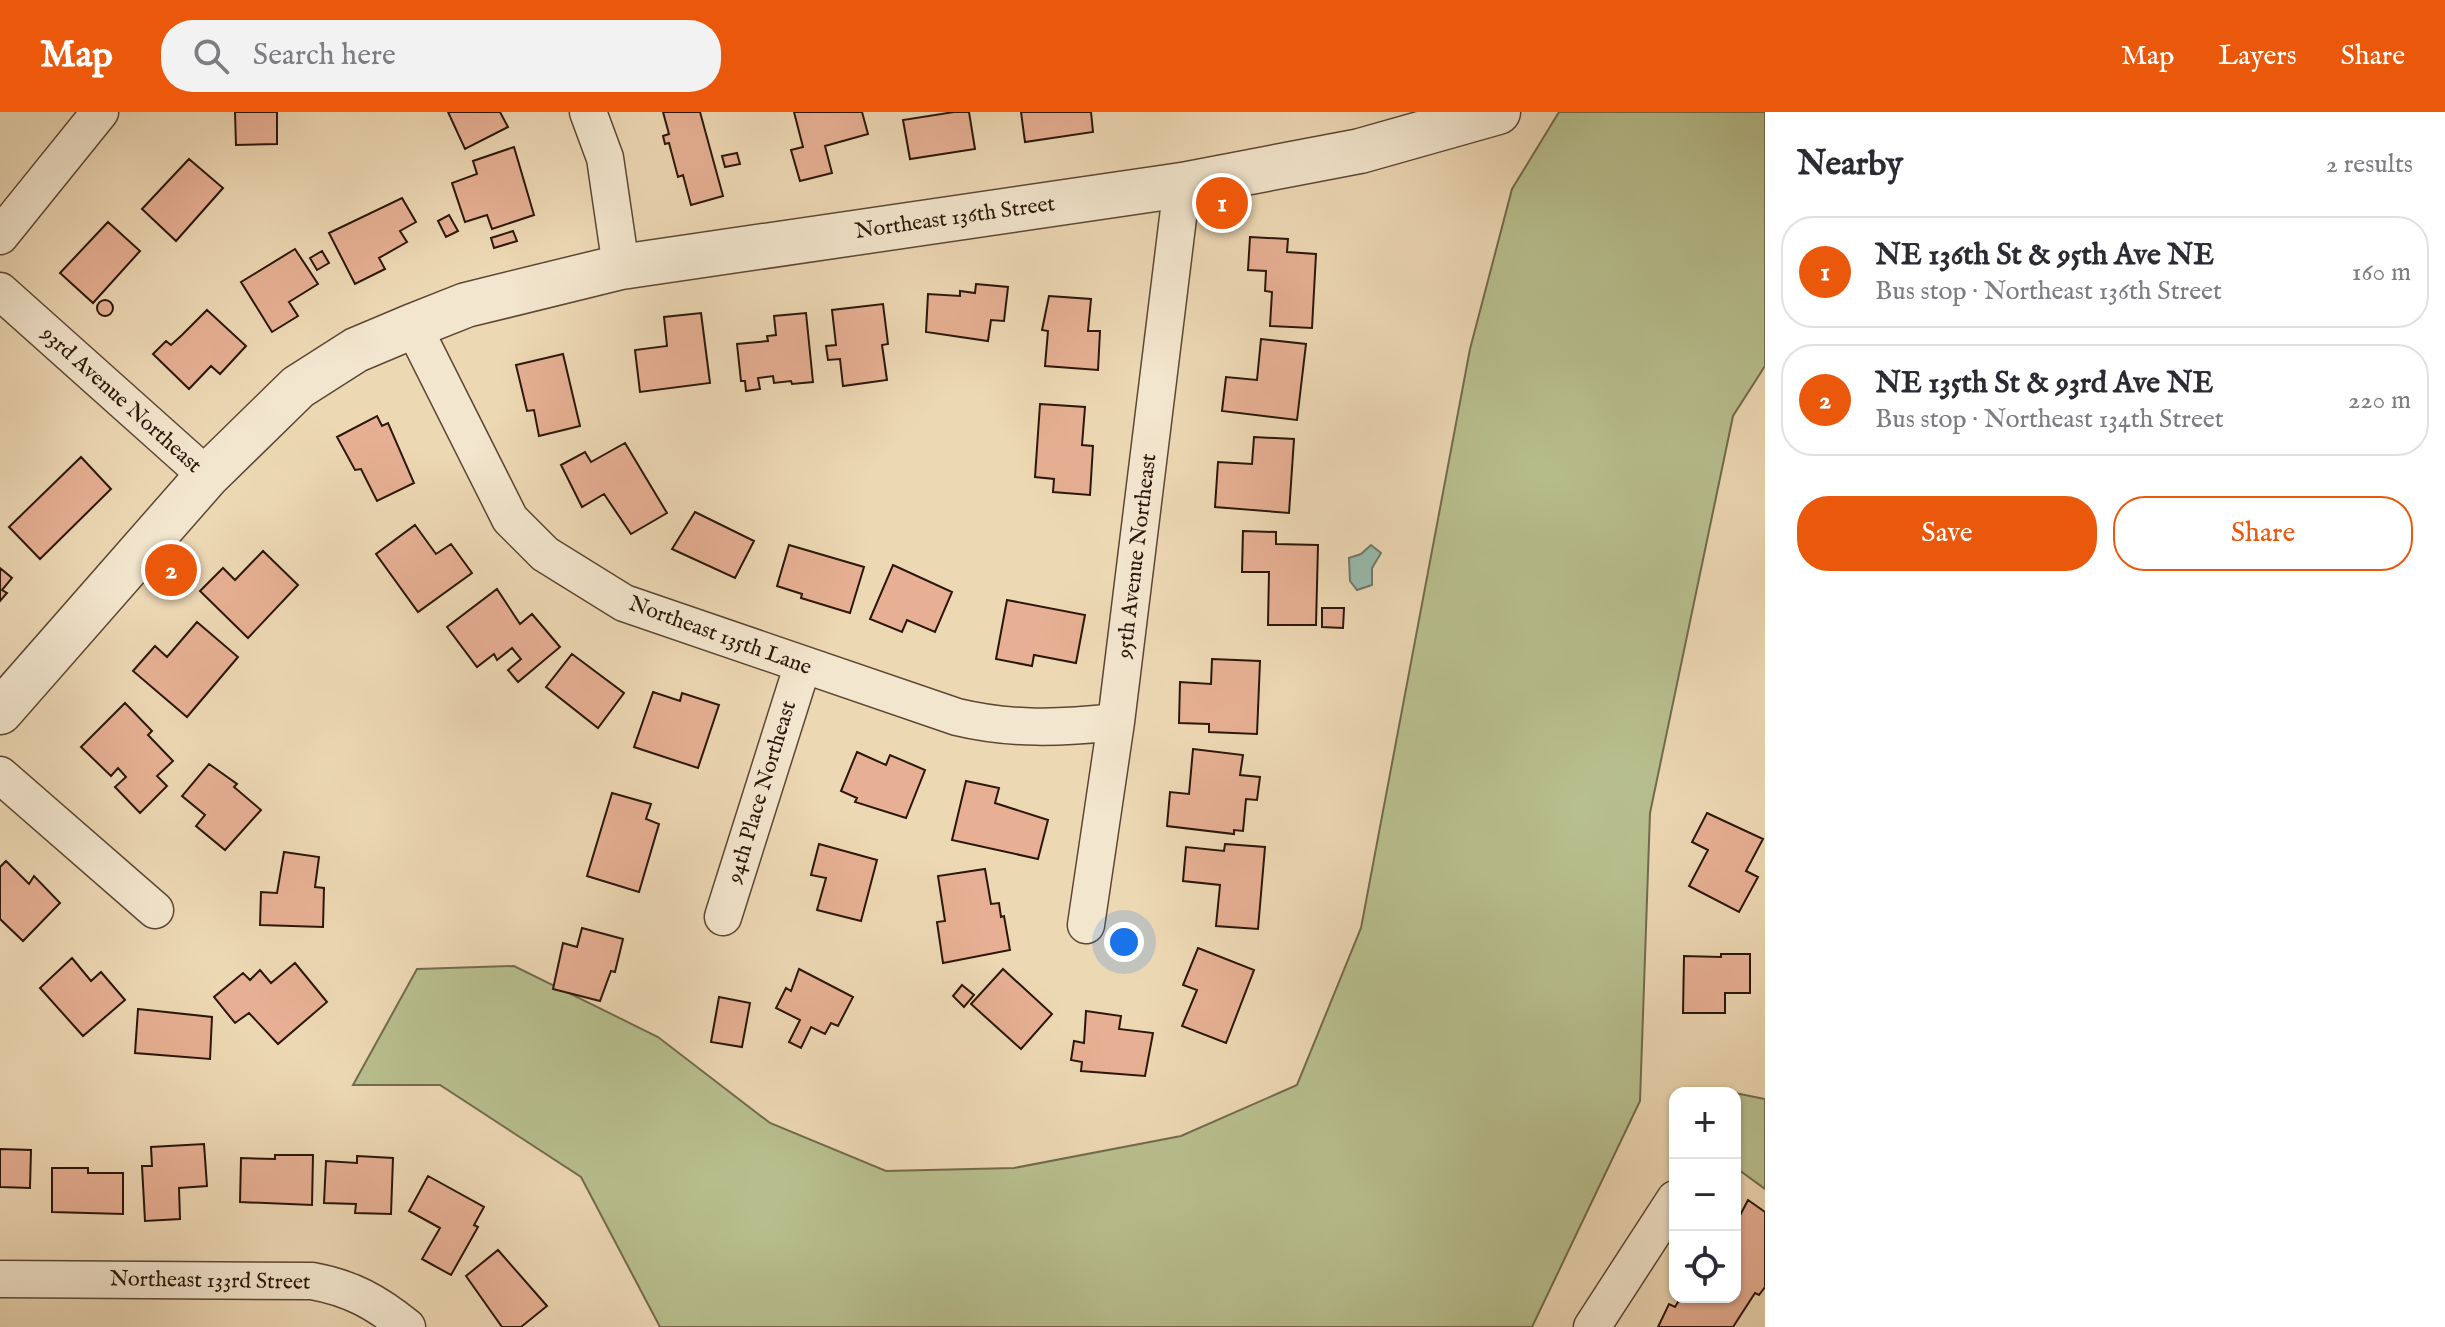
<!DOCTYPE html>
<html lang="en">
<head>
<meta charset="utf-8">
<style>
  body { margin:0; font-family:"IM FELL English",serif; background:#f2f2f3; color:#2b2b33 }
  .controls { position:absolute; right:24px; bottom:24px; display:grid; overflow:hidden; border-radius:16px; box-shadow:0 2px 6px #0004 }
  .controls button { width:72px; height:72px; display:grid; place-items:center; padding:0; border:0; border-bottom:2px solid #e1e1e2; background:#fff; color:#2b2b33; font:40px sans-serif }
  .you { position:absolute; left:1124px; top:830px; width:28px; height:28px; margin:-20px; border:6px solid #fff; border-radius:50%; background:#1a73e8; box-shadow:0 0 0 12px #1a73e833 }
  .badge { display:grid; place-items:center; width:52px; height:52px; border-radius:50%; background:#ea580c; color:#fff; font-size:26px; font-weight:700 }
  .pin { position:absolute; translate:-50% -50%; border:4px solid #fff; box-shadow:0 2px 8px #0006 }
  .list { margin:0; padding:0; list-style:none }
  h2 { display:flex; justify-content:space-between; align-items:center; height:104px; margin:0; padding:0 32px; font-size:34px }
  h2 small { font-size:26px; font-weight:400; color:#7c7c81 }
  .list li { display:grid; grid-template-columns:52px 1fr auto; gap:24px; align-items:center; box-sizing:border-box; height:112px; margin:0 16px 16px; padding:0 16px; border:2px solid #e1e1e2; border-radius:32px }
  .list b { display:block; font-size:30px; white-space:nowrap }
  .list p { margin:0; font-size:26px; white-space:nowrap; color:#7c7c81 }
  .list em { font-size:26px; font-style:normal; color:#7c7c81 }
  .actions { display:flex; gap:16px; padding:24px 32px }
  .actions a { flex:1; padding:18px 0; border:2px solid #ea580c; border-radius:32px; text-align:center; font-size:28px; color:#ea580c }
  .actions .main { background:#ea580c; color:#fff }
  .icon { flex:none; width:44px; height:44px; fill:none; stroke:currentColor; stroke-width:2; stroke-linecap:round; stroke-linejoin:round }
  .map { position:relative; flex:none; width:1765px; height:1215px; overflow:hidden }
  header { display:flex; align-items:center; gap:48px; box-sizing:border-box; height:112px; padding:0 40px; background:#ea580c; color:#fff }
  header strong { font-size:38px }
  nav { display:flex; gap:44px; margin-inline-start:auto; font-size:28px }
  .search { width:560px; height:72px; background:#f2f2f3; display:flex; align-items:center; gap:20px; box-sizing:border-box; padding:0 28px; border-radius:32px; color:#7c7c81; font-size:30px }
  main { display:flex }
  aside { flex:1; background:#fff }
  .map>svg:first-child { display:block }
  .green { fill:#b8bf8e; stroke:#726b4c; stroke-width:2 }
  .water { fill:#99baae; stroke:#6d796c; stroke-width:2 }
  .building { fill:#e7b094; stroke:#2b170a; stroke-width:2 }
  .lines { fill:none; stroke-linecap:round; stroke-linejoin:round }
  .minor-casing { stroke:#5c4734; stroke-width:39 }
  .tertiary-casing { stroke:#5c4734; stroke-width:47 }
  .minor { stroke:#f3e6ce; stroke-width:36 }
  .tertiary { stroke:#f3e6ce; stroke-width:44 }
  .labels { text-anchor:middle; dominant-baseline:central; stroke-width:6; stroke-linejoin:round; paint-order:stroke }
  .street-label { font-size:22px; fill:#2b170a; stroke:#f3e6ce }
</style>
</head>
<body>
<header>
<strong>Map</strong>
<div class="search"><svg class="icon" aria-label="search" viewBox="0 0 24 24"><circle cx="10" cy="10" r="6"/><path d="M15 15l6 6"/></svg>Search here</div>
<nav><a>Map</a><a>Layers</a><a>Share</a></nav>
</header>
<main>
<div class="map">
<svg width="1765" height="1215" viewBox="0 0 1765 1215">
  <rect width="100%" height="100%" fill="#edd8b4"/>
  <filter id="stains"><feTurbulence type="fractalNoise" baseFrequency=".0025" numOctaves="4"/><feColorMatrix values="0 0 0 0 .2 0 0 0 0 .09 0 0 0 0 .02 0 0 0 .5 -.17"/></filter>
  <radialGradient id="worn" r=".72"><stop offset=".6" stop-color="#630" stop-opacity="0"/><stop offset="1" stop-color="#630" stop-opacity=".3"/></radialGradient>
  <path class="green" d="M1559,0H1765V254L1733,304L1650,701L1640,989L1532,1215H660L581,1065L440,973H353L417,857L514,854L658,925L770,1011L886,1059L1014,1056L1181,1024L1297,973L1361,816L1470,237L1512,77Z
    M1730,980L1765,987V1077L1735,1055V981Z"/>
  <path class="water" d="M1371,433L1381,441L1372,456V473L1357,478L1350,469L1349,446L1361,442Z"/>
  <path class="building" d="M235,0H277V32L236,33Z
    M448,0H500L508,15L465,37Z
    M663,0H700L723,84L691,93L683,63L678,65L669,31L665,32L663,24L669,22Z
    M794,0H862L868,22L825,34L832,61L800,69L791,38L803,35Z
    M954,0H969L975,37L910,47L903,8Z
    M1021,0H1091L1093,20L1025,30Z
    M514,35L534,103L492,117L487,103L465,110L452,71L477,62L473,49Z
    M737,41L740,52L725,55L722,44Z
    M189,47L223,76L176,129L142,97Z
    M402,86L416,110L400,119L407,130L379,146L385,157L355,172L329,121Z
    M449,103L458,119L446,125L438,109Z
    M108,110L140,139L93,191L60,161Z
    M513,119L517,129L494,136L491,126Z
    M1250,125L1288,127L1287,140L1316,142L1312,216L1270,214L1272,180L1265,179L1266,159L1248,158Z
    M295,137L318,172L289,190L298,204L272,220L241,170Z
    M322,139L329,151L317,158L310,146Z
    M976,172L1008,175L1004,209L991,208L988,229L926,220L928,182L960,184V179L975,181Z
    M1049,184L1091,187L1088,219H1100L1098,258L1045,254L1048,219L1042,218Z
    M97 196a8 8 0 1 1 16 0a8 8 0 1 1-16 0Z
    M883,192L888,232L882,233L887,268L843,274L840,247L828,248L826,234L836,233L832,198Z
    M207,198L246,234L220,262L211,254L189,277L153,242L166,229L171,233L182,223Z
    M701,201L710,271L640,280L635,238L667,234L664,205Z
    M806,201L813,270L792,272L791,269L774,271L773,264L758,266L760,277L746,279L745,269H741L737,232L768,229L767,224L776,223L774,204Z
    M1261,227L1306,232L1297,308L1222,299L1226,265L1257,268Z
    M563,242L580,314L539,324L534,298L527,299L516,253Z
    M1040,292L1085,295L1082,333L1093,334L1090,383L1053,380L1054,367L1035,365Z
    M377,304L382,314L388,311L414,371L377,389L361,357L355,358L337,325Z
    M1254,325L1294,327L1289,401L1215,395L1218,350L1252,352Z
    M625,331L667,401L631,422L604,382L582,395L561,353L585,340L591,350Z
    M81,345L111,377L40,447L9,415Z
    M695,400L754,429L735,466L672,437Z
    M415,413L436,442L451,432L472,461L418,500L376,442Z
    M1243,419L1276,420V432L1318,433L1316,513H1268L1269,460H1242Z
    M789,433L864,455L850,501L801,486L802,482L777,474Z
    M263,439L298,473L248,526L200,479L223,456L235,468Z
    M893,453L952,480L935,520L907,508L902,520L870,507Z
    M0,456L12,466L2,478L7,481L0,489Z
    M497,477L520,512L532,502L560,535L518,570L508,558L521,547L512,536L497,548L494,542L477,555L447,515Z
    M1007,488L1085,503L1076,551L1034,543L1032,554L996,547Z
    M1322,496H1344L1343,516L1322,515Z
    M197,510L238,545L187,605L133,559L155,534L167,545Z
    M572,542L624,581L598,616L546,575Z
    M1212,547L1260,549L1257,622L1209,620V612L1179,611L1180,570L1211,572Z
    M653,580L680,589L682,581L719,593L698,656L634,635Z
    M125,591L152,619L148,623L173,649L157,664L167,674L140,701L115,675L126,665L118,656L111,664L81,635Z
    M1193,637L1243,643L1240,663L1260,665L1257,688L1246,687L1243,719L1234,718V722L1167,714L1170,680L1189,682Z
    M857,640L886,653L890,643L925,658L906,706L855,690L857,686L841,679Z
    M209,652L237,672L234,675L261,698L225,738L196,714L205,703L182,684Z
    M966,669L999,676L995,691L1048,708L1038,747L952,728Z
    M612,681L651,692L646,707L659,712L639,780L587,764Z
    M1707,701L1763,727L1746,759L1758,765L1739,800L1689,774L1708,738L1692,730Z
    M819,732L877,748L861,809L817,798L826,766L811,763Z
    M1225,732L1265,735L1258,817L1216,814L1220,773L1183,769L1186,735L1224,739Z
    M284,740L319,745L315,775L324,776L323,815L260,813L261,780L277,781Z
    M6,749L29,772L34,764L60,791L23,829L0,807V755Z
    M985,757L991,792L999,791L1001,805L1004,804L1010,838L943,851L937,810L945,809L938,764Z
    M582,816L623,827L615,860L611,859L600,889L553,877L563,831L577,835Z
    M1198,836L1254,858L1226,931L1182,914L1197,878L1183,873Z
    M1721,842H1750V881H1725V901H1683L1684,844L1721,845Z
    M72,846L91,869L101,860L125,888L83,924L40,876Z
    M295,851L327,890L278,932L249,901L235,911L214,885L243,861L250,868L260,858L271,871Z
    M799,857L853,885L838,914L831,911L825,922L811,915L801,936L789,930L800,908L776,896L786,876L791,879Z
    M1003,857L1052,902L1021,937L971,892Z
    M962,873L974,883L964,895L953,884Z
    M719,885L750,891L742,935L711,930Z
    M138,897L212,905L210,947L135,941Z
    M1086,899L1121,904L1119,917L1153,921L1145,964L1081,959L1082,950L1071,948L1074,929L1084,931Z
    M204,1032L207,1074L179,1076L180,1107L145,1109L142,1054H152L151,1035Z
    M0,1037L31,1038L30,1076L0,1075Z
    M275,1043H313L312,1093L240,1090L241,1046L275,1047Z
    M357,1044L393,1046L391,1102L355,1101L356,1092L324,1091L326,1049L357,1051Z
    M52,1056H88V1061H123V1102L52,1100Z
    M428,1064L484,1095L474,1113L478,1115L451,1163L422,1147L440,1116L409,1099Z
    M1748,1088L1765,1100V1175L1759,1183L1755,1181L1733,1215H1658L1669,1192L1675,1195L1681,1185H1735V1113Z
    M498,1138L547,1194L521,1215H502L466,1164Z"/>
  <g class="lines">
    <defs>
      <path id="minor" d="M588,0L605,46L621,155
        M0,124L100,0
        M0,179L207,364
        M413,214L510,407L545,442L624,491L957,605C1011,618 1061,616 1116,610
        M0,663L155,798
        M723,805L802,555
        M1086,813L1116,610L1182,73
        M0,1167L312,1169C351,1176 376,1190 407,1215
        M1592,1215L1675,1087"/>
      <path id="tertiary" d="M0,600L207,364L298,275L356,238L413,214L466,193L621,155L1182,73L1360,39L1498,0"/>
    </defs>
    <use href="#minor" class="minor-casing"/>
    <use href="#tertiary" class="tertiary-casing"/>
    <use href="#minor" class="minor"/>
    <use href="#tertiary" class="tertiary"/>
  </g>
  <g class="labels">
    <g class="street-label">
      <text transform="translate(955 106) rotate(-8)">Northeast 136th Street</text>
      <text transform="translate(121 288) rotate(42)">93rd Avenue Northeast</text>
      <text transform="translate(1137 444) rotate(-83)">95th Avenue Northeast</text>
      <text transform="translate(720 524) rotate(20)">Northeast 135th Lane</text>
      <text transform="translate(762 680) rotate(-73)">94th Place Northeast</text>
      <text transform="translate(210 1169) rotate(1)">Northeast 133rd Street</text>
    </g>
  </g>
  <rect width="100%" height="100%" filter="url(#stains)"/>
  <rect width="100%" height="100%" fill="url(#worn)"/>
</svg>
<div class="controls">
<button>+</button>
<button>−</button>
<button><svg class="icon" aria-label="locate" viewBox="0 0 24 24"><circle cx="12" cy="12" r="6"/><path d="M12 2v4M12 18v4M2 12h4M18 12h4"/></svg></button>
</div>
<div class="you"></div>
<div class="pin badge" style="left:1222px;top:91px">1</div>
<div class="pin badge" style="left:171px;top:458px">2</div>
</div>
<aside>
<h2>Nearby<small>2 results</small></h2>
<ul class="list">
<li><span class="badge">1</span><div><b>NE 136th St &amp; 95th Ave NE</b><p>Bus stop · Northeast 136th Street</p></div><em>160 m</em></li>
<li><span class="badge">2</span><div><b>NE 135th St &amp; 93rd Ave NE</b><p>Bus stop · Northeast 134th Street</p></div><em>220 m</em></li>
</ul>
<div class="actions"><a class="main">Save</a><a>Share</a></div>
</aside>
</main>
</body>
</html>
